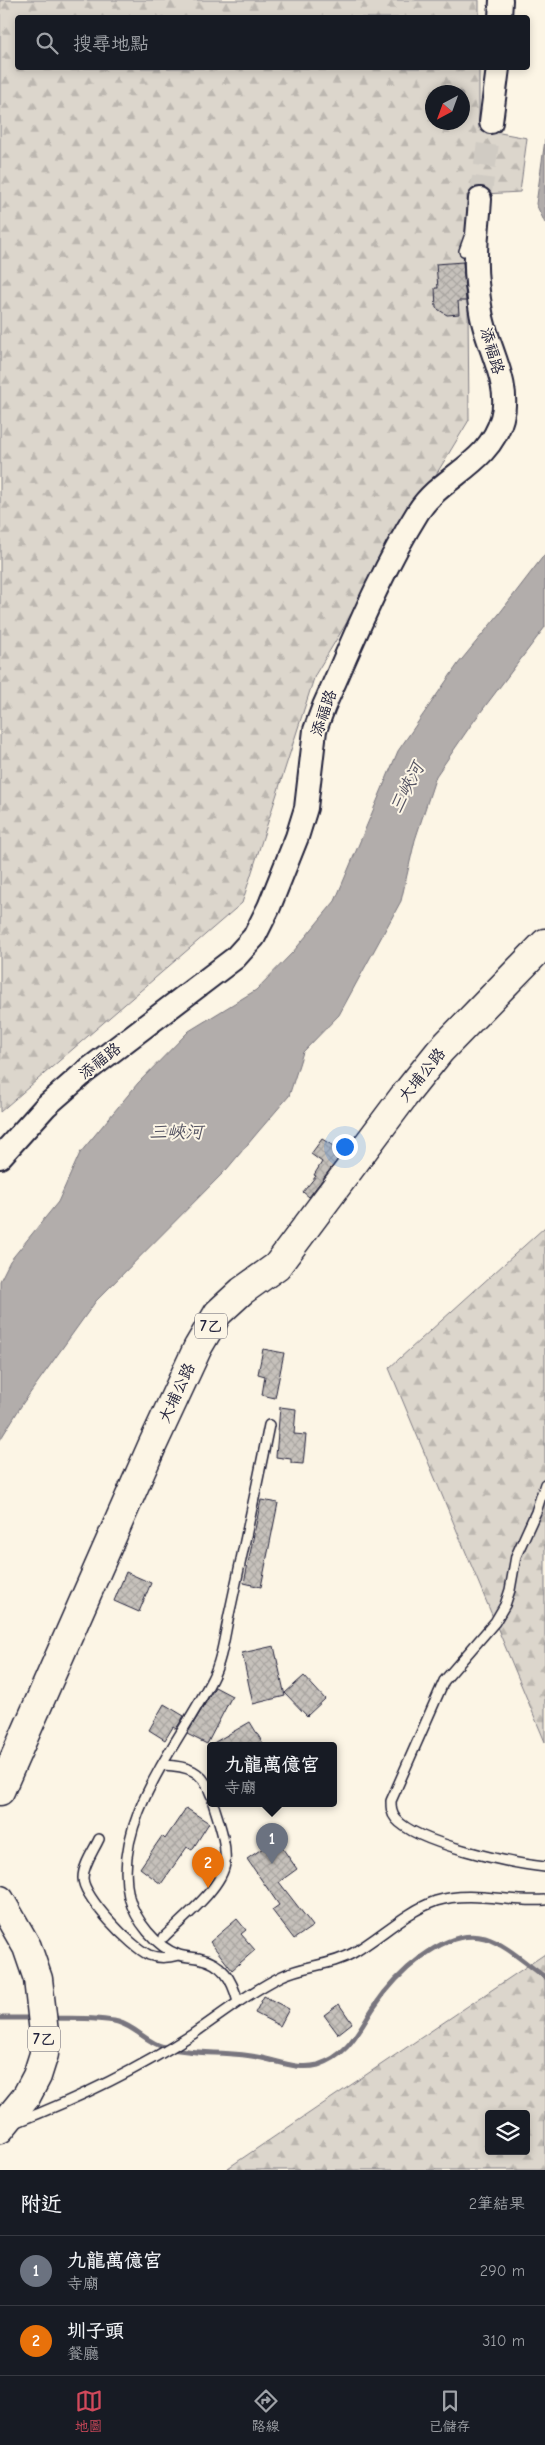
<!DOCTYPE html>
<html lang="zh-TW">
<head>
<meta charset="utf-8">
<style>
  body { margin:0; font-family:"Comic Neue","LXGW WenKai TC",sans-serif; background:#20242c; color:#f1f3f6 }
  .controls { position:absolute; right:15px; bottom:15px; display:grid; overflow:hidden; border-radius:5px; box-shadow:0 2px 8px #0003 }
  .controls button { width:45px; height:45px; display:grid; place-items:center; padding:0; border:0; border-bottom:1px solid #363941; background:#171b24; color:#f1f3f6; font:25px sans-serif }
  .compass { position:absolute; left:425px; top:85px; width:45px; height:45px; border-radius:50%; background:#171b24; box-shadow:0 2px 8px #0003; rotate:221deg }
  .you { position:absolute; left:344px; top:1146px; width:18px; height:18px; margin:-12px; border:4px solid #fff; border-radius:50%; background:#1a73e8; box-shadow:0 0 0 8px #1a73e833 }
  .badge { display:grid; place-items:center; width:32px; height:32px; border-radius:50%; background:#d1495b; color:#fff; font-size:16px; font-weight:700 }
  .pin { position:absolute; translate:-50% -41px; filter:drop-shadow(0 1px 2px #0008) }
  .pin::after { content:''; position:absolute; top:26px; width:18px; height:15px; background:inherit; clip-path:polygon(0 0,100% 0,50% 100%) }
  .popup { position:absolute; left:207px; top:1742px; width:130px; height:65px; box-sizing:border-box; display:grid; place-content:center; border-radius:5px; background:#171b24; filter:drop-shadow(0 1px 4px #0005); font-size:16px; white-space:nowrap; color:#9ea1a6 }
  .popup b { font-size:19px; color:#f1f3f6 }
  .popup::after { content:''; position:absolute; left:50%; top:100%; margin-left:-10px; border:10px solid transparent; border-top-color:#171b24 }
  .list { margin:0; padding:0; list-style:none }
  h2 { display:flex; justify-content:space-between; align-items:center; height:65px; margin:0; padding:0 20px; font-size:21px }
  h2 small { font-size:16px; font-weight:400; color:#9ea1a6 }
  .list li { display:grid; grid-template-columns:32px 1fr auto; gap:15px; align-items:center; box-sizing:border-box; height:70px; padding:0 20px; border-top:1px solid #363941 }
  .list b { display:block; font-size:19px; white-space:nowrap }
  .list p { margin:0; font-size:16px; white-space:nowrap; color:#9ea1a6 }
  .list em { font-size:16px; font-style:normal; color:#9ea1a6 }
  .icon { flex:none; width:28px; height:28px; fill:none; stroke:currentColor; stroke-width:2; stroke-linecap:round; stroke-linejoin:round }
  .map { position:relative; flex:none; width:545px; height:2170px; overflow:hidden }
  .search { position:absolute; background:#171b24; box-shadow:0 2px 8px #0003; left:15px; right:15px; top:15px; height:55px; display:flex; align-items:center; gap:12px; box-sizing:border-box; padding:0 18px; border-radius:5px; color:#9ea1a6; font-size:19px }
  .sheet { height:205px; background:#171b24 }
  nav { display:flex; justify-content:space-around; align-items:center; box-sizing:border-box; height:70px; border-top:1px solid #363941; background:#171b24; font-size:14px; color:#9ea1a6 }
  nav a { display:grid; justify-items:center; gap:2px }
  nav .on { color:#d1495b }
  .map>svg:first-child { display:block }
  .forest { fill:url(#forest-firs); stroke:#7f7c84; fill-rule:evenodd }
  .water { fill:#b2adab; stroke:#78757e }
  .lines { fill:none; stroke-linecap:round; stroke-linejoin:round }
  .stream { stroke:#78757e; stroke-width:5 }
  .building { fill:url(#building-cross-hatch); stroke:#22223b }
  .tertiary-tunnel { stroke:#d0cbc3; stroke-width:22; stroke-dasharray:22 11; stroke-linecap:butt }
  .service-casing { stroke:#22223b; stroke-width:12 }
  .tertiary-casing { stroke:#22223b; stroke-width:26 }
  .primary-casing { stroke:#22223b; stroke-width:31 }
  .service { stroke:#fcf5e5; stroke-width:9 }
  .tertiary { stroke:#fcf5e5; stroke-width:22 }
  .primary { stroke:#fcf5e5; stroke-width:28 }
  .labels { text-anchor:middle; dominant-baseline:central; stroke-width:4; stroke-linejoin:round; paint-order:stroke }
  .shield { fill:#fcf5e5; stroke:#63616e; stroke-width:1 }
  .shield-label { font-size:15px; font-weight:bold; fill:#22223b }
  .street-label { font-size:16px; fill:#22223b; stroke:#fcf5e5 }
  .water-label { font-size:18px; font-style:italic; fill:#545362; stroke:#fcf5e5 }
</style>
</head>
<body>
<div class="map">
<svg width="545" height="2170" viewBox="0 0 545 2170">
  <defs>
    <pattern id="forest-firs" width="22" height="20" patternUnits="userSpaceOnUse" patternTransform="scale(1.25)"><rect width="22" height="20" fill="#dcd6cc"/><path d="M5 1l3.5 6h-7zM16 11l3.5 6h-7z" fill="#bcb7b0"/></pattern>
    <pattern id="building-cross-hatch" width="8" height="8" patternUnits="userSpaceOnUse" patternTransform="scale(1.25)"><rect width="8" height="8" fill="#c6c1bb"/><path d="M0 0l8 8M0 8l8-8" fill="none" stroke="#aaa6a2"/></pattern>
  </defs>
  <rect width="100%" height="100%" fill="#fcf5e5"/>
  <filter id="ink" filterUnits="userSpaceOnUse"><feTurbulence type="fractalNoise" baseFrequency=".02" numOctaves="2"/><feDisplacementMap in="SourceGraphic" scale="10" xChannelSelector="R" yChannelSelector="G"/><feConvolveMatrix kernelMatrix="1 2 1 2 8 2 1 2 1" color-interpolation-filters="sRGB"/></filter>
  <g filter="url(#ink)">
    <path class="forest" d="M0,0H479V18H18V68H479V129L527,138L520,192L467,195L469,420L315,675L242,903L0,1112ZM432,92H462V122H432Z
      M545,1227V1742L389,1368Z
      M545,1954V2170H225ZM489,2114H526V2151H489Z"/>
    <path class="water" d="M545,140V223L536,204Z
      M545,554V627L471,725L436,776L415,840L401,901L339,1015L303,1052L289,1096L258,1132L227,1169L96,1301L23,1403L0,1440V1281L10,1261L58,1202L80,1153L138,1083L189,1031L256,990L293,952L335,901L398,751L458,664L499,614Z"/>
    <g class="lines">
      <path class="stream" d="M0,2018H34
        M50,2018C72,2019 96,2017 118,2022C136,2027 147,2043 164,2047C196,2056 230,2050 262,2058C280,2062 300,2070 318,2065C349,2055 358,2031 374,2007C394,1977 444,1926 485,1938C507,1945 526,1964 545,1977"/>
    </g>
    <path class="building" d="M463,262L466,301H458L459,314L447,315L436,308L435,288H438L436,264Z
      M322,1139L335,1147L340,1140L348,1146L309,1197L303,1192L316,1176L314,1175L322,1162L311,1154Z
      M263,1349L284,1353L275,1398L262,1395L265,1376L258,1374Z
      M280,1407L296,1409L294,1434L306,1435L303,1464L291,1463V1459L276,1457Z
      M261,1500L278,1503L261,1587L244,1583Z
      M126,1572L151,1583L139,1612L114,1601Z
      M274,1646L285,1696L253,1704L242,1653Z
      M304,1676L325,1699L307,1716L285,1693Z
      M215,1687L232,1696L207,1744L187,1734Z
      M164,1704L184,1716L176,1729L173,1727L165,1740L149,1730Z
      M250,1722L264,1745H210Z
      M186,1808L209,1823L192,1850L187,1847L161,1884L140,1868L162,1836L165,1839Z
      M276,1839L297,1869L279,1882L313,1926L294,1939L272,1910L279,1905L247,1859Z
      M237,1919L246,1930L241,1934L255,1950L232,1970L210,1942Z
      M264,1996L289,2009L280,2026L255,2013Z
      M339,2004L352,2023L338,2034L324,2015Z"/>
    <g class="lines">
      <path class="tertiary-tunnel" d="M480,199L491,122"/>
      <defs>
        <path id="service" d="M464,251L469,237
          M545,1484L536,1512L516,1556L510,1590L505,1605L495,1622L444,1681L391,1801C391,1807 391,1813 396,1819C416,1843 513,1864 545,1867
          M163,1765C187,1766 203,1770 211,1795
          M99,1839C94,1850 83,1865 83,1878C83,1897 131,1947 149,1955C159,1959 168,1958 179,1955
          M164,1937C181,1920 223,1887 225,1863C227,1843 219,1822 213,1803
          M238,2002C232,1979 223,1963 198,1958C192,1957 185,1957 179,1955C156,1947 135,1920 129,1897C111,1821 180,1743 212,1679C223,1658 225,1630 231,1606C244,1546 257,1486 269,1425
          M15,2123C77,2099 137,2070 193,2034C222,2014 250,1992 282,1976C304,1965 331,1966 353,1953C381,1937 405,1912 436,1901C472,1890 509,1903 545,1900"/>
        <path id="tertiary" d="M500,18L501,0
          M491,122L498,68
          M0,1157L46,1106L85,1072L235,958L254,937L269,907L297,837L306,808L315,730L324,706C353,641 380,573 418,512C442,475 489,465 502,418C512,383 486,346 481,312C478,294 475,274 476,256C476,237 479,218 480,199"/>
        <path id="primary" d="M0,1791L152,1446L198,1347L218,1313L242,1291L277,1266L404,1096L440,1051L545,943
          M0,1900L27,1947L38,1979L44,2033V2054L37,2076L26,2097L0,2129"/>
      </defs>
      <use href="#service" class="service-casing"/>
      <use href="#tertiary" class="tertiary-casing"/>
      <use href="#primary" class="primary-casing"/>
      <use href="#service" class="service"/>
      <use href="#tertiary" class="tertiary"/>
      <use href="#primary" class="primary"/>
    </g>
  </g>
  <g class="labels">
    <g class="shield">
      <rect x="195" y="1313.5" width="32" height="25" rx="4"/>
      <rect x="28" y="2026.5" width="32" height="25" rx="4"/>
    </g>
    <g class="shield-label">
      <text x="211" y="1326">7乙</text>
      <text x="44" y="2039">7乙</text>
    </g>
    <g class="street-label">
      <text transform="translate(492 351) rotate(74)">添福路</text>
      <text transform="translate(324 713) rotate(-71)">添福路</text>
      <text transform="translate(100 1061) rotate(-38)">添福路</text>
      <text transform="translate(422 1075) rotate(-51)">大埔公路</text>
      <text transform="translate(177 1393) rotate(-65)">大埔公路</text>
    </g>
    <g class="water-label">
      <text transform="translate(407 788) rotate(-63)">三峽河</text>
      <text x="176" y="1132">三峽河</text>
    </g>
  </g>
</svg>
<div class="controls">
<button><svg class="icon" aria-label="layers" viewBox="0 0 24 24"><path d="M12 4l9 5-9 5-9-5zM3 14l9 5 9-5"/></svg></button>
</div>
<svg class="compass" viewBox="-18 -18 36 36"><path d="M0-13l5 13h-10z" fill="#e53935"/><path d="M0 13l5-13h-10z" fill="#9ea1a6"/></svg>
<div class="you"></div>
<div class="pin badge" style="left:272px;top:1864px;background:#6b7280">1</div>
<div class="popup"><b>九龍萬億宮</b>寺廟</div>
<div class="pin badge" style="left:208px;top:1888px;background:#e8710a">2</div>
<div class="search"><svg class="icon" aria-label="search" viewBox="0 0 24 24"><circle cx="10" cy="10" r="6"/><path d="M15 15l6 6"/></svg>搜尋地點</div>
</div>
<section class="sheet">
<h2>附近<small>2筆結果</small></h2>
<ul class="list">
<li><span class="badge" style="background:#6b7280">1</span><div><b>九龍萬億宮</b><p>寺廟</p></div><em>290 m</em></li>
<li><span class="badge" style="background:#e8710a">2</span><div><b>圳子頭</b><p>餐廳</p></div><em>310 m</em></li>
</ul>
</section>
<nav>
<a class="on"><svg class="icon" aria-label="map" viewBox="0 0 24 24"><path d="M3 6l6-2 6 2 6-2v14l-6 2-6-2-6 2zM9 4v14M15 6v14"/></svg>地圖</a>
<a><svg class="icon" aria-label="directions" viewBox="0 0 24 24"><path d="M12 3l9 9-9 9-9-9zM9 14v-3h6M13 9l2 2-2 2"/></svg>路線</a>
<a><svg class="icon" aria-label="saved" viewBox="0 0 24 24"><path d="M7 4h10v16l-5-4-5 4z"/></svg>已儲存</a>
</nav>
</body>
</html>
